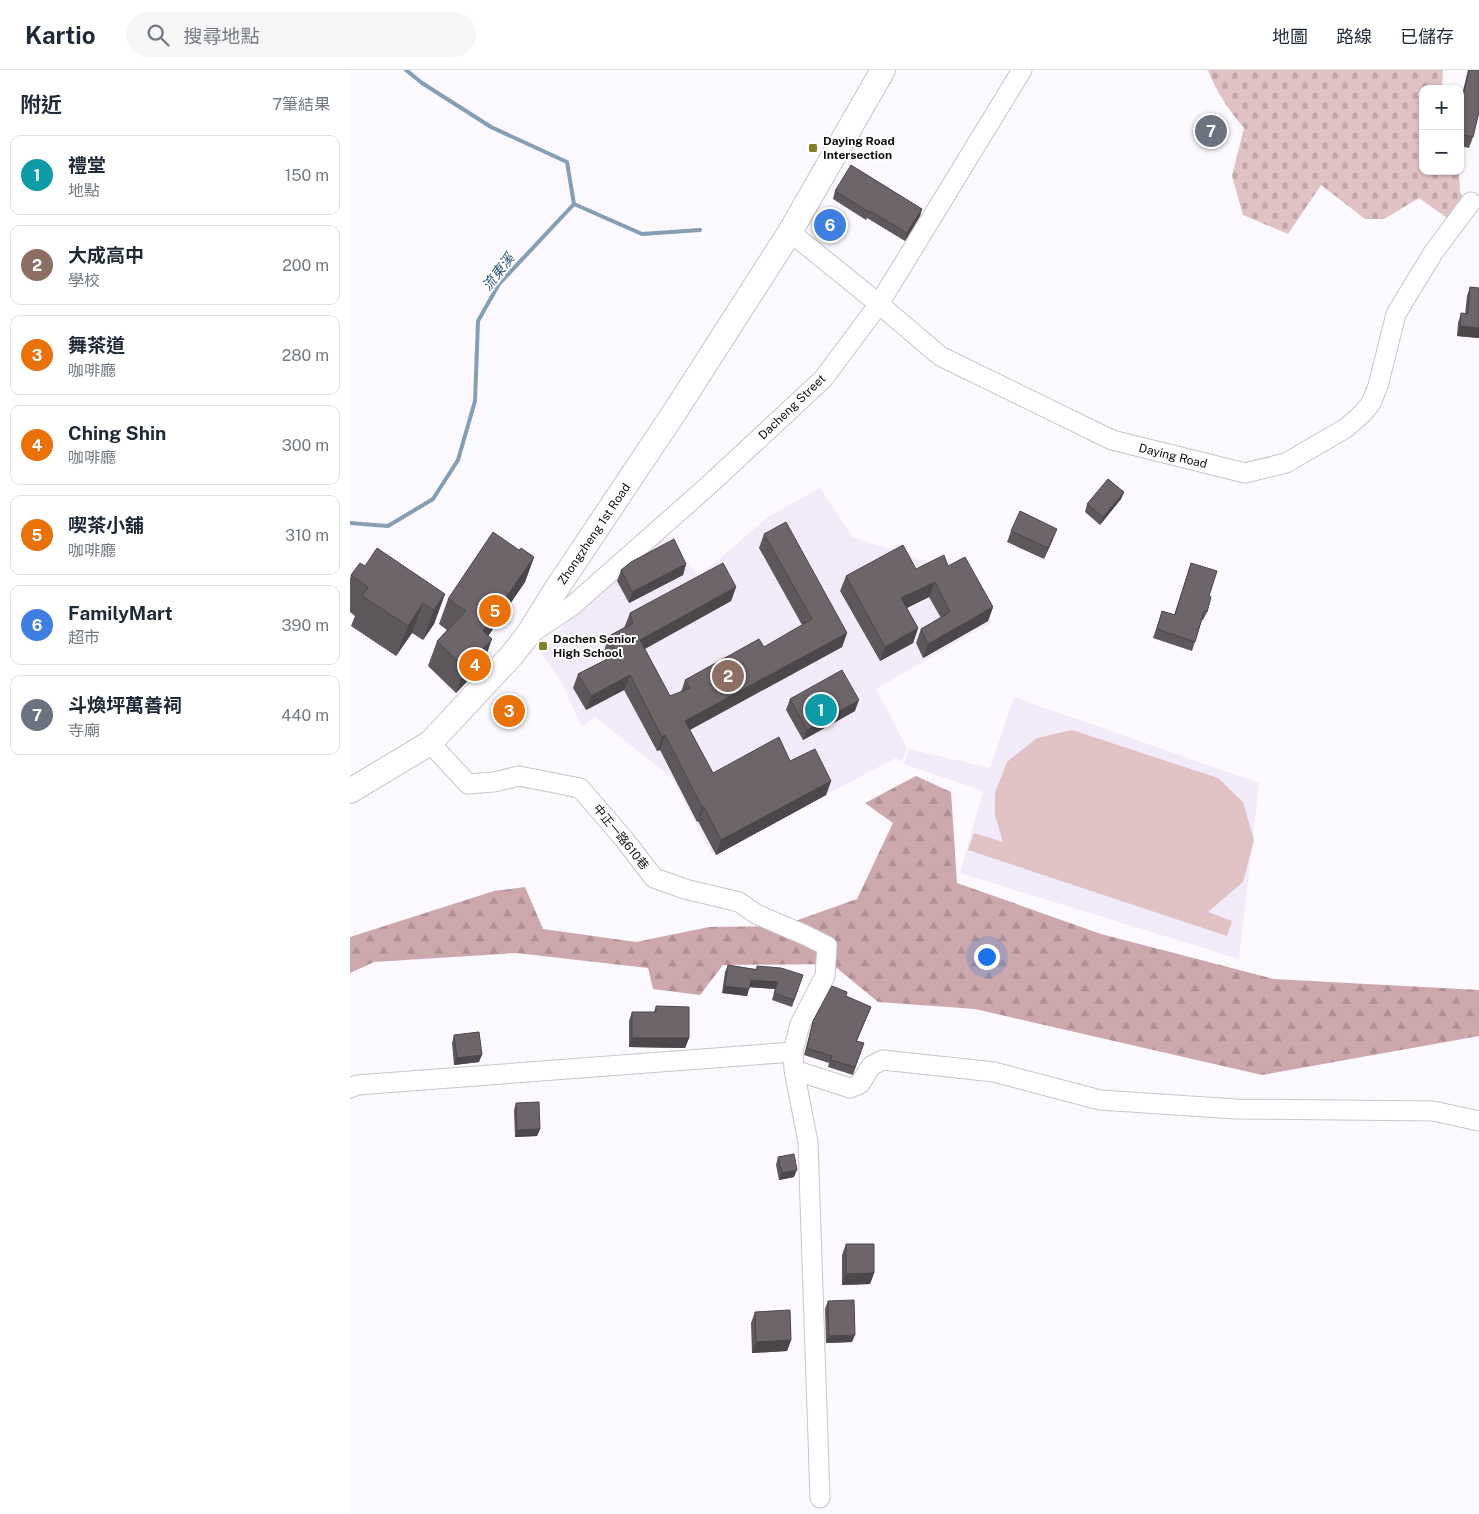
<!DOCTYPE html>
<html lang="zh-TW">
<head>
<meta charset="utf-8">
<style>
  body { margin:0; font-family:"Public Sans","Noto Sans TC",sans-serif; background:#f6f6f7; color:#1f2937 }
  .controls { position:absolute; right:15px; top:15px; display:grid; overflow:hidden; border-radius:10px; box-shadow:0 1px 4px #0004 }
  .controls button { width:45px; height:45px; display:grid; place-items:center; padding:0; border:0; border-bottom:1px solid #e0e1e3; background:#fff; color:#1f2937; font:25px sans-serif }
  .you { position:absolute; left:636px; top:886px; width:18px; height:18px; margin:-12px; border:4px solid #fff; border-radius:50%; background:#1a73e8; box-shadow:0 0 0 8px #1a73e833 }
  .badge { display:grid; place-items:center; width:32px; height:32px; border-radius:50%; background:#0b8043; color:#fff; font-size:16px; font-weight:700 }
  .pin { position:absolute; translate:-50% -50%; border:2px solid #fff; box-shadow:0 1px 5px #0006 }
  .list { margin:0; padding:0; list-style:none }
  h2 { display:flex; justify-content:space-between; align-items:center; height:65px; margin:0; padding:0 20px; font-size:21px }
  h2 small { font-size:16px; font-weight:400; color:#747a83 }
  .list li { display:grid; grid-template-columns:32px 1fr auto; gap:15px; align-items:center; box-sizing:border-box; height:80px; margin:0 10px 10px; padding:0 10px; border:1px solid #e0e1e3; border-radius:10px }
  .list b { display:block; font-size:19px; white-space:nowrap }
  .list p { margin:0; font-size:16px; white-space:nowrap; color:#747a83 }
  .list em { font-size:16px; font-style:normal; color:#747a83 }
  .icon { flex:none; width:28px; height:28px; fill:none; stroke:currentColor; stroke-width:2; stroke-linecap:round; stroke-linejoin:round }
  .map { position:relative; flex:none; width:1129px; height:1444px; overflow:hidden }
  header { display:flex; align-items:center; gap:30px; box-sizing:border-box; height:70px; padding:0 25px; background:#fff; border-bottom:1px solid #e0e1e3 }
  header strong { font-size:24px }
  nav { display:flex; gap:28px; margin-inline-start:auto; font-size:18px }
  .search { width:350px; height:45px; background:#f6f6f7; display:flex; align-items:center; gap:12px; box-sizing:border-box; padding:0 18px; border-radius:28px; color:#747a83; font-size:19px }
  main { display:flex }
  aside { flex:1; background:#fff }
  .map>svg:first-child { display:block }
  .built { fill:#f1eaf8 }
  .grass { fill:#e0c1c4 }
  .forest { fill:url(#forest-firs) }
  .cemetery { fill:url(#cemetery-stones) }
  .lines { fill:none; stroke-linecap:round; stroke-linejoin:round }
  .stream { stroke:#869eb3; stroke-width:4 }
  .minor-casing { stroke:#c8c5cc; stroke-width:21 }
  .major-casing { stroke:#c8c5cc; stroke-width:26 }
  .minor { stroke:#fff; stroke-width:19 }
  .major { stroke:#fff; stroke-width:24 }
  .wall { fill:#5e575b }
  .shaded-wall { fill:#4c474a }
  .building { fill:#6d656a; stroke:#4c474a }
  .poi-dot { fill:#848027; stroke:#fff; stroke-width:2 }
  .labels { text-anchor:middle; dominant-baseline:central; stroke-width:4; stroke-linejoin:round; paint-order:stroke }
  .poi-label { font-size:12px; font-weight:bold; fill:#110f12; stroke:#fff; text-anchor:start }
  .street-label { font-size:12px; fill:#110f12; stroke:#fff }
  .water-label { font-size:14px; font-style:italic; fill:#2c5475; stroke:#fff }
</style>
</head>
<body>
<header>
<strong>Kartio</strong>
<div class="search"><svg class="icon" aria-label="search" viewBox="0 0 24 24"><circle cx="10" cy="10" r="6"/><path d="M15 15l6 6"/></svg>搜尋地點</div>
<nav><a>地圖</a><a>路線</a><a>已儲存</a></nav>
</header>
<main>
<aside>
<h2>附近<small>7筆結果</small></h2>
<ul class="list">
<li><span class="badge" style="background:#0f9aa8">1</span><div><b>禮堂</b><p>地點</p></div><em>150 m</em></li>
<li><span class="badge" style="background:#8d6e63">2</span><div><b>大成高中</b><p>學校</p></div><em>200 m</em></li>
<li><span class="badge" style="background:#e8710a">3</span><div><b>舞茶道</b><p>咖啡廳</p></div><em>280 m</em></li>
<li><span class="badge" style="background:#e8710a">4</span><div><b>Ching Shin</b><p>咖啡廳</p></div><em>300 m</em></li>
<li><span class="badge" style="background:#e8710a">5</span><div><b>喫茶小舖</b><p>咖啡廳</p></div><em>310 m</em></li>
<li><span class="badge" style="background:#3f7fe0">6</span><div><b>FamilyMart</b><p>超市</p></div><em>390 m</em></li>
<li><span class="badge" style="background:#6b7280">7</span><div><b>斗煥坪萬善祠</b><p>寺廟</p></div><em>440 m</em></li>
</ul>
</aside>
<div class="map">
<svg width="1129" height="1444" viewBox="0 0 1129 1444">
  <defs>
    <pattern id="forest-firs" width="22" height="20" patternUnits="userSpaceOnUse" patternTransform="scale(1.25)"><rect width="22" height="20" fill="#cca8ac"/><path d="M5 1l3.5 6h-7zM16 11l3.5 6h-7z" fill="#ae8f93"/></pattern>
    <pattern id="cemetery-stones" width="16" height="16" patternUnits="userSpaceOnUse" patternTransform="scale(1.25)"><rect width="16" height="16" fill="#e0c1c4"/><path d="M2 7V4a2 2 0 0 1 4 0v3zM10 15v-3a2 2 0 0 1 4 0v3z" fill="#bfa5a7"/></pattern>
  </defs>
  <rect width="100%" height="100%" fill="#fbf8fe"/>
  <path class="built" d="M470,418L503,467L608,502L642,552L526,619L557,678L552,692L546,688L362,784L322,708L245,647L232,657L212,613L192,584L215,554L312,464L349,506L418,447Z
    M664,627L909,713L889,889L610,803L633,721L554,694L559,679L640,698Z"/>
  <path class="grass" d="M722,660L868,708L893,732L904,770L893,812L858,842L882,851L877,866L618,780L624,763L653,772L645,745V723L657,692L687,668Z"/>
  <path class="forest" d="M566,706L601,722L607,813L751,864L924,909L1129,920V966L912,1005L625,939L528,932L482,894L373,895L350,925L303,919L298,898L166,883L24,892L0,903V867L144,821L175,817L193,859L286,872L359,857L431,856L507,829L543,753L515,733Z"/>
  <path class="cemetery" d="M858,0H1093L1092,19H1073V101H1109L1110,122L1116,130L1100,150L1069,128L1034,149H1015L971,115L938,164L893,145L882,106L894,58C879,40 866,22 858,0Z"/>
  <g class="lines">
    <path class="stream" d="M224,134L292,164L350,160
      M0,453L38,456L83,429L108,390L125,331L128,251L149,214L224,134L217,92L141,57L72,13L56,0"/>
    <defs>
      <path id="minor" d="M440,162L529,234L590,286L762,370L895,403L936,393L996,358L1013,343L1021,333L1028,316L1046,244L1083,183L1121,132
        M180,564L222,536L359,415L473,309L529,234L672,0
        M80,673L118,714L144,712L169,706L230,718L274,769L304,808L335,819L389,832L406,844L455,865L477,876L475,906L450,954L443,982L444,1000L458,1072L470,1428
        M444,1000L500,1018L510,1014L521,996L533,990L644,1002L750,1030L886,1039L1083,1041L1129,1051
        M0,1018L7,1015L443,982"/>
      <path id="major" d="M0,721L80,673L162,585L177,566L205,521L324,343L440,162L533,0"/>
    </defs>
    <use href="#minor" class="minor-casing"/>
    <use href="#major" class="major-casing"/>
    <use href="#minor" class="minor"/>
    <use href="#major" class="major"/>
  </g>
  <path class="wall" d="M1118,0H1129L1123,67L1119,78L1110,76V33Z
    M485,121L572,139L570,146L555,171L517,148L516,150L483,129Z
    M1120,217L1129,218V268L1107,266L1108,253L1111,243L1115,244L1117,226Z
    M774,422L771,429L750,455L735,442L737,434Z
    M661,461L703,469L694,489L657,472Z
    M414,464L497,563L492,577L340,660L363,703L440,691L481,711L476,725L366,785L348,751L347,752L310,680L307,681L274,620L236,640L223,618L228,604L258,589L254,581L259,566L274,558L280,543L386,517L381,531L295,579L320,626L331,622L335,610L414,577L452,555L409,478Z
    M169,480L184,487L175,512L138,566L133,595L106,623L78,596L87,571L97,560L89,554L98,529Z
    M841,493L859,526L857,542L853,550H852L842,581L803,568L812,541L824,545Z
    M336,494L333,505L279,533L267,511L271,500Z
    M15,496L95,524L84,554L73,570L62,563L46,586L1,556L5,546L0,542V509L1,505Z
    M598,496L643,537L638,551L573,588L566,573L571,559L591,548L579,527L557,538L568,558L563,573L530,591L490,521L496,506Z
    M440,629L505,641L453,670L436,640Z
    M378,895L406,899L407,896L453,905L442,937L422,930L425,919L399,917L397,926L372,923L375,902Z
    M496,926L521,937L507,971L514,973L503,1005L478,997L479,993L454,985L461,958L463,951Z
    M306,936L339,968L335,978L279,977V951L282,942H304Z
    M104,965L129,992L104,995L102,973Z
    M166,1033L190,1059L187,1066L165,1067L164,1040Z
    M428,1087L444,1107L429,1110L426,1095Z
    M496,1174L524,1203L520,1214L492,1215V1185Z
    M478,1231L502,1272L476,1273L475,1239Z
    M405,1242L441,1270L437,1281L402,1283L401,1253Z"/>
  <path class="shaded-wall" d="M572,139L570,146L555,171L557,163Z
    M1110,256L1129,258V268L1107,266Z
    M774,422L771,429L750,455L753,447Z
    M707,459L703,469L694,489L698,478Z
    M184,487L175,512L124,587L133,561Z
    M336,494L333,505L279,533L282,522Z
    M585,512L579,527L546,543L551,528Z
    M386,517L381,531L285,584L290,570Z
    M95,524L84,554L73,570L84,540Z
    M73,533L62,563L46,586L58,556Z
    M643,537L638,551L573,588L578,574Z
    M568,558L563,573L530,591L535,577Z
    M497,563L492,577L330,665L335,651Z
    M142,569L133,595L106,623L115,598Z
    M280,605L274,620L236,640L241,626Z
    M509,630L505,641L453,670L457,660Z
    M315,665L310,680L307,681L312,667Z
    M481,711L476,725L366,785L371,770Z
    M352,737H354L348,751L347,752Z
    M401,910L428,912L425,919L398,917Z
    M375,916L399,919L397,926L372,923Z
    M282,968H339L335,978L279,977Z
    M132,985L129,992L104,995L107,988Z
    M190,1059L187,1066L165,1067L167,1060Z
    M447,1100L444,1107L429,1110L432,1103Z
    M524,1203L520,1214L492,1215L496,1204Z
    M505,1265L502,1272L476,1273L479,1266Z
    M441,1270L437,1281L402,1283L406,1272Z"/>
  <path class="building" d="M1119,0H1129V42L1123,67L1110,64V39Z
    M501,95L572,139L557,163L520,141L519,142L485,121Z
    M1120,217L1129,218V258L1110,256L1111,243L1118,244Z
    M758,409L774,422L753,447L737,434Z
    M670,441L707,459L698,478L661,461Z
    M436,452L497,563L335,651L363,703L429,667L440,691L465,679L481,711L371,770L354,737H352L315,665L312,667L280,605L241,626L228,604L267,584L259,566L283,553L280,543L373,493L386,517L290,570L320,626L340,618L335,610L409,569L414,577L462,549L414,464Z
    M143,462L169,480L171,478L184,487L133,561L142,569L115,598L87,571L116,541L98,529Z
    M324,469L336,494L282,522L271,500L281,492Z
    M553,475L566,499L594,485L598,496L615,487L643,537L578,574L571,559L600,542L585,512L551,528L568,558L535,577L496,506Z
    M27,478L95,524L84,540L73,533L58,556L12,526L18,517L1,505L10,493L15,496Z
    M841,493L867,501L859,526L861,527L857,542L854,541L845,572L807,559L812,541L825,545Z
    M492,600L509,630L457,660L440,629Z
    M378,895L407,900V896L431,898L453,905L444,930L424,923L428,912L401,910L399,919L375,916Z
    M482,916L497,922L496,926L521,937L506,971L514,973L505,997L481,990L482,986L457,978L463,951Z
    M306,936L339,937V968H282V942H306Z
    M129,962L132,985L107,988L104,965Z
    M189,1032L190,1059L167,1060L166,1033Z
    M444,1084L447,1100L432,1103L428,1087Z
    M496,1174H524V1203L496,1204Z
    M504,1230L505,1265L479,1266L478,1231Z
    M440,1240L441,1270L406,1272L405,1242Z"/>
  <g class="poi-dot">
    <rect x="458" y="73" width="10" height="10" rx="2.5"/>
    <rect x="188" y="571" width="10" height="10" rx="2.5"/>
  </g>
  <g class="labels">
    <g class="poi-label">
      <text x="473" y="71">Daying Road<tspan x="473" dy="14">Intersection</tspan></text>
      <text x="203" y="569">Dachen Senior<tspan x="203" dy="14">High School</tspan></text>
    </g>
    <g class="street-label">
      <text transform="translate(442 337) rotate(-44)">Dacheng Street</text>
      <text transform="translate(823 386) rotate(14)">Daying Road</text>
      <text transform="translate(244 464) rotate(-56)">Zhongzheng 1st Road</text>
      <text transform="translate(271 767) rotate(51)">中正一路610巷</text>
    </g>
    <g class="water-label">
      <text transform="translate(148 202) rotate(-52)">流東溪</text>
    </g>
  </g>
</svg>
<div class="controls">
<button>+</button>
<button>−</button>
</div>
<div class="you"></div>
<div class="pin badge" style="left:471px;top:640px;background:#0f9aa8">1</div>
<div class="pin badge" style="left:378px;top:606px;background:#8d6e63">2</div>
<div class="pin badge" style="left:159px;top:641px;background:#e8710a">3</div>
<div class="pin badge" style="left:125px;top:595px;background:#e8710a">4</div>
<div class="pin badge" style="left:145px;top:541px;background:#e8710a">5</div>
<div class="pin badge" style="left:480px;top:155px;background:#3f7fe0">6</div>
<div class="pin badge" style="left:861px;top:61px;background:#6b7280">7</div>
</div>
</main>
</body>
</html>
